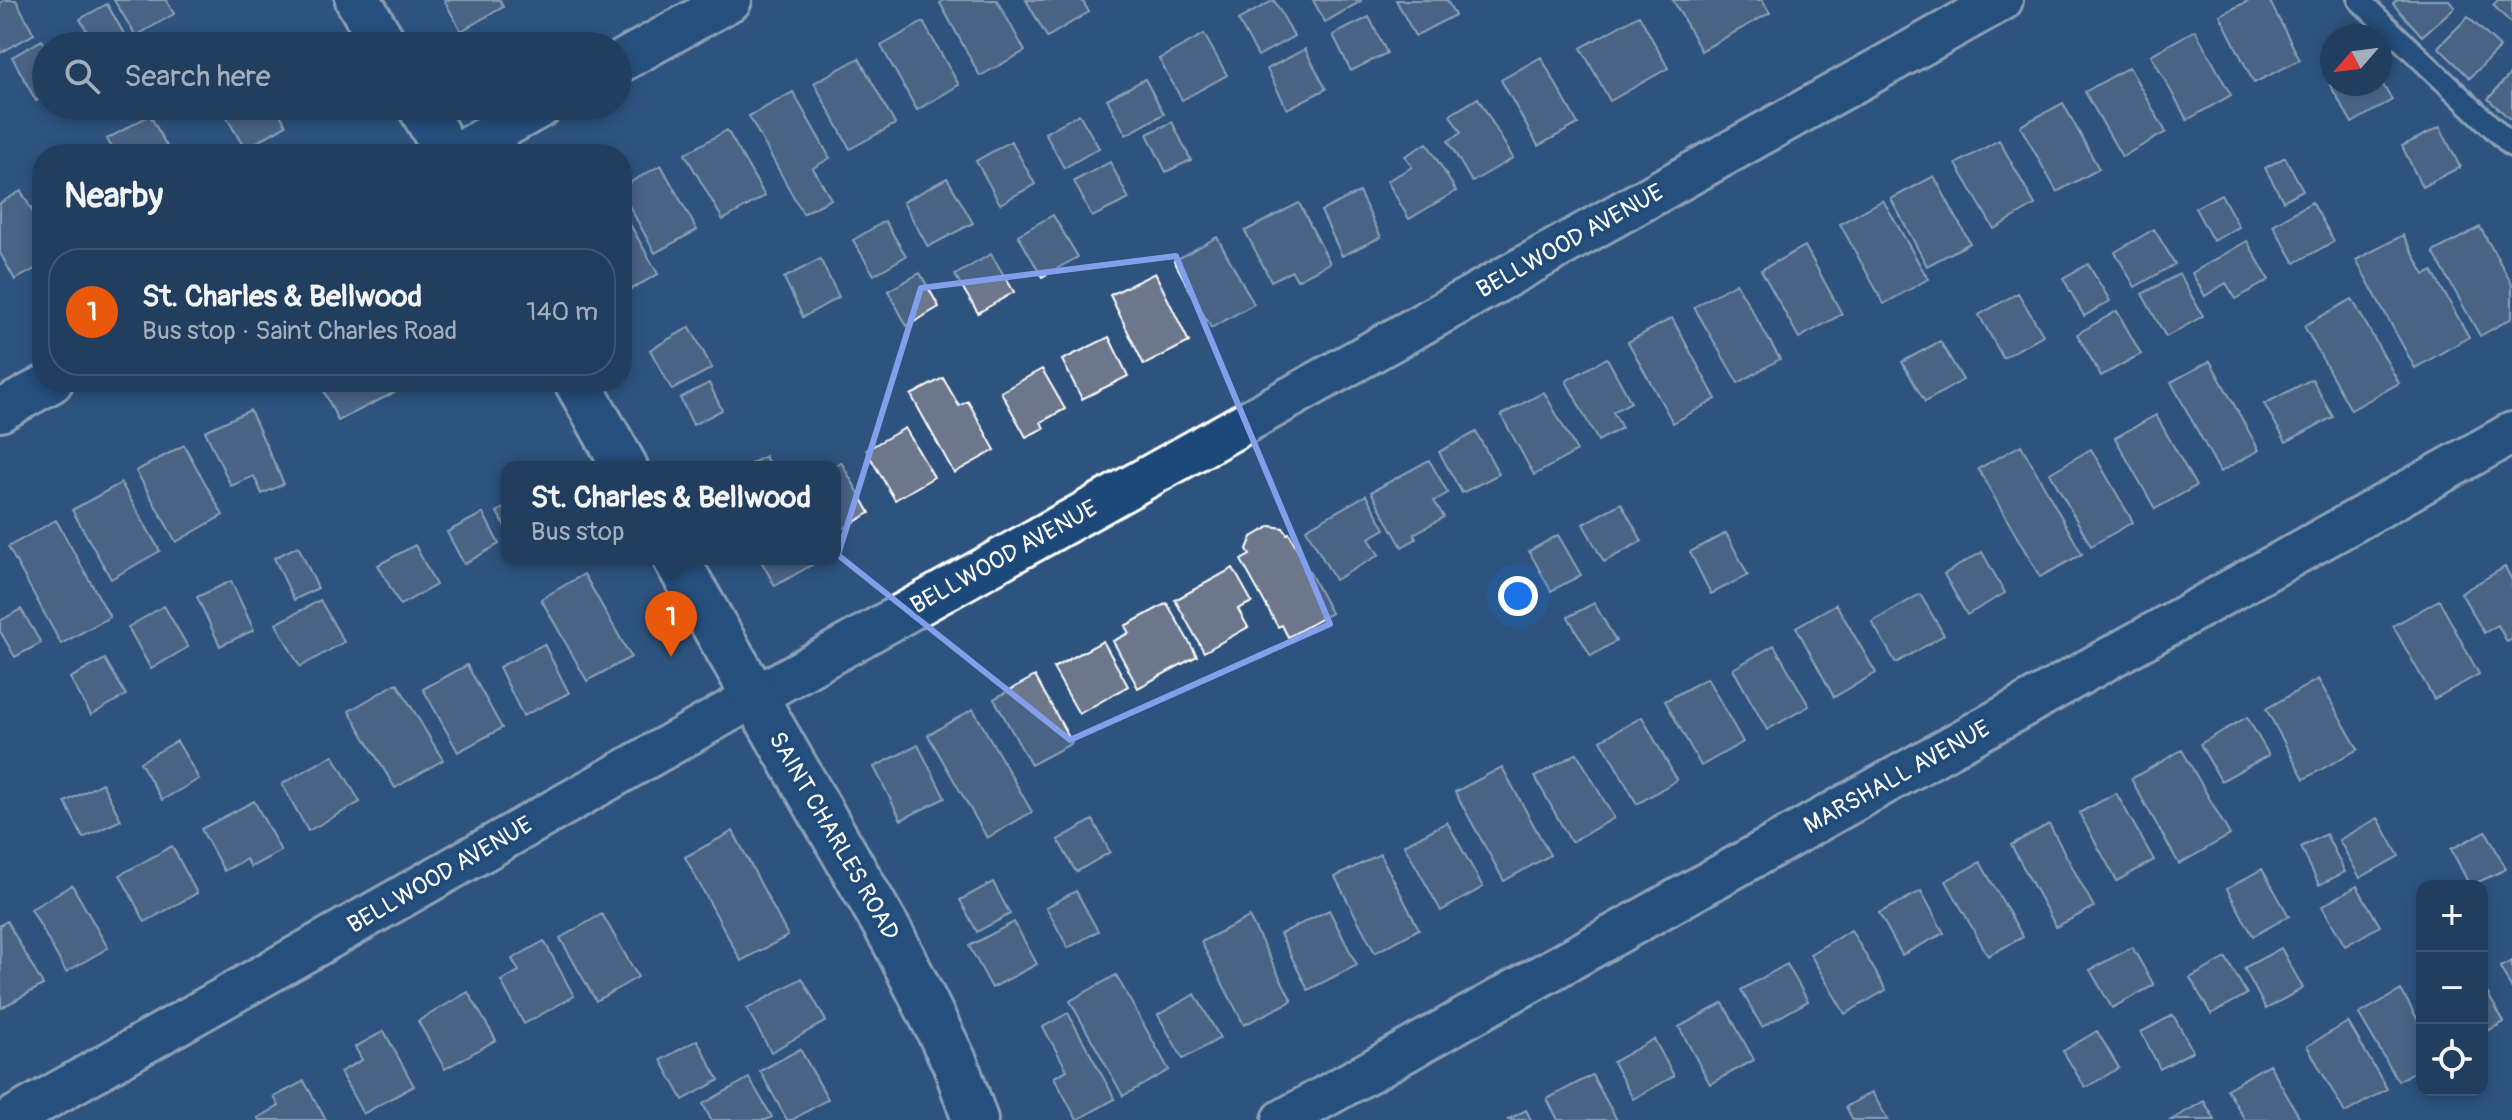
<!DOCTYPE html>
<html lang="en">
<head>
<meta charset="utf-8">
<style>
  body { margin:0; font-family:Pangolin,sans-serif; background:#2a4564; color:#f1f3f6 }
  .controls { position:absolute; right:24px; bottom:24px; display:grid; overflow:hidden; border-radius:16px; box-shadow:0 4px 12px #0003 }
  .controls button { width:72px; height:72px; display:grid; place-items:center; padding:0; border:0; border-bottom:2px solid #3f5773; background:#223e5e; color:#f1f3f6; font:40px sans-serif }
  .compass { position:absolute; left:2320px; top:24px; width:72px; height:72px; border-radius:50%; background:#223e5e; box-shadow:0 4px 12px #0003; rotate:242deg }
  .you { position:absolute; left:1518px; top:596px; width:28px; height:28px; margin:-20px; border:6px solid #fff; border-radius:50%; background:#1a73e8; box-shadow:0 0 0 12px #1a73e833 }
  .badge { display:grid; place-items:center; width:52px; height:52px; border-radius:50%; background:#ea580c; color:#fff; font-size:26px; font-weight:700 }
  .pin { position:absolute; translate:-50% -66px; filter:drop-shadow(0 2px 4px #0008) }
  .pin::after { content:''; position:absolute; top:42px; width:28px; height:24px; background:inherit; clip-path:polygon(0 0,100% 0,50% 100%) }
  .popup { position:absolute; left:501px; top:461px; width:340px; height:104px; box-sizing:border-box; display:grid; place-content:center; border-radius:16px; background:#223e5e; filter:drop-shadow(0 2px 6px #0005); font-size:26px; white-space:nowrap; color:#a2aebc }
  .popup b { font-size:30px; color:#f1f3f6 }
  .popup::after { content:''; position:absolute; left:50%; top:100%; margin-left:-16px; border:16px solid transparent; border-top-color:#223e5e }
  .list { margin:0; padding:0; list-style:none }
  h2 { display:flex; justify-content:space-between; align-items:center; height:104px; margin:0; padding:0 32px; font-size:34px }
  h2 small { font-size:26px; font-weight:400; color:#a2aebc }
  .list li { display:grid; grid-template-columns:52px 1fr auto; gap:24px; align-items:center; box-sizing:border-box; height:128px; margin:0 16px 16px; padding:0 16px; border:2px solid #3f5773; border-radius:32px }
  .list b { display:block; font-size:30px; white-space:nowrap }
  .list p { margin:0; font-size:26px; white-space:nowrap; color:#a2aebc }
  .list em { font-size:26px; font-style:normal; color:#a2aebc }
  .icon { flex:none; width:44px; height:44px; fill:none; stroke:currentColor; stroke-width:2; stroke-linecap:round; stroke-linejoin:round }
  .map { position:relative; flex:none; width:2512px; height:1120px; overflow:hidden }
  .search { position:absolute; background:#223e5e; box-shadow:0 4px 12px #0003; left:32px; top:32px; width:600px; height:88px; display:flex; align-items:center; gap:20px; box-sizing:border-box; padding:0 28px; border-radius:44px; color:#a2aebc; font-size:30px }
  .panel { position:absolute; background:#223e5e; box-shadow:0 4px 12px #0003; left:32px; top:144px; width:600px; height:248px; border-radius:32px }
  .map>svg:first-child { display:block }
  .building { fill:#6c778c; stroke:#fff; stroke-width:2 }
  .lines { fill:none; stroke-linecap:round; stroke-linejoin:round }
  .service-casing { stroke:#fff; stroke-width:26 }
  .minor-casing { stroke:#fff; stroke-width:46 }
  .secondary-casing { stroke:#fff; stroke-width:50 }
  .service { stroke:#1f4a7a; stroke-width:20 }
  .minor { stroke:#1f4a7a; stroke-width:40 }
  .secondary { stroke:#1f4a7a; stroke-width:44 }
  .marked { fill:none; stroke:#839eea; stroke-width:6; stroke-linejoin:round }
  .labels { text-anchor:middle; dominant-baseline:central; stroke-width:6; stroke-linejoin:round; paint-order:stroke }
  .street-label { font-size:24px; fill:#fff; stroke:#1f4a7a }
</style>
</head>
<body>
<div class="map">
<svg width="2512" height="1120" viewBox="0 0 2512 1120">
  <rect width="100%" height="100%" fill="#2e537e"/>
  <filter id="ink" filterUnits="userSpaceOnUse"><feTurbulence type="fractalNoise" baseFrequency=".0125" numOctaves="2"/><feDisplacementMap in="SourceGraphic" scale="16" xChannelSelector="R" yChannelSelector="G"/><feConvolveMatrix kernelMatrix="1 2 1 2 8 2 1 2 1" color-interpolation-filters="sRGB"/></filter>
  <g filter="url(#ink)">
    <path class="building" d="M5,0H16L34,34L0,53V3Z
      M114,0H166L174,14L136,36Z
      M444,0H500L503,7L461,31Z
      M945,0H997L1025,51L980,76L940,3Z
      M1026,0H1082L1089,12L1047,37Z
      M1274,0L1294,36L1258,56L1238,20Z
      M1313,0H1360L1361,1L1325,22Z
      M1396,0H1447L1455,15L1415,36Z
      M1673,0H1762L1770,13L1701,51Z
      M2250,0H2269L2300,60L2254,83L2220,15Z
      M2397,0H2449L2455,7L2422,36L2393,4Z
      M2498,0H2512V24L2493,5Z
      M107,4L131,46H96L80,19Z
      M1639,15L1668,68L1610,101L1581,48Z
      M1369,17L1387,53L1351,71L1333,35Z
      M2468,17L2500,47L2470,78L2438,47Z
      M923,22L959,85L917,110L881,46Z
      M2195,30L2231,95L2187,120L2151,55Z
      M1204,34L1227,75L1182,100L1159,59Z
      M42,40L46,47V95L36,101L12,57Z
      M1305,49L1326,89L1287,109L1267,69Z
      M1541,57L1578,124L1538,146L1501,80Z
      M859,58L895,124L850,149L814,83Z
      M2129,67L2166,132L2122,157L2085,92Z
      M2512,72V121L2488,99Z
      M1145,79L1164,114L1126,135L1107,99Z
      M2380,80L2392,100L2352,123L2330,85L2380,84Z
      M793,92L830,158L813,168L831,199L803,214L749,116Z
      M1478,98L1513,158L1472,182L1448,141L1461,133L1450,115Z
      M2063,103L2099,169L2057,192L2020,126Z
      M220,106H290L279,112L286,125L245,149Z
      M1079,114L1099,148L1064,168L1045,133Z
      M150,115L171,154H115L107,139Z
      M1172,122L1191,160L1166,172L1147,134Z
      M2440,127L2460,167L2422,187L2402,146Z
      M727,130L765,196L723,220L685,154Z
      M1999,140L2035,205L1994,229L1956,164Z
      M1011,141L1035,184L1000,204L976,161Z
      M1427,143L1456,191L1409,219L1387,181L1412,167L1405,156Z
      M2285,157L2303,190L2283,201L2265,168Z
      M1110,162L1129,199L1092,217L1074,181Z
      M661,165L697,230L655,253L622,193V187Z
      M1934,176L1970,243L1927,266L1891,199Z
      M947,178L973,223L928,247L903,202Z
      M21,191L42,228V265L15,280L0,253V203Z
      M1359,192L1381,237L1342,256L1321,211Z
      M2221,194L2239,227L2213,241L2195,208Z
      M1883,200L1928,279L1884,304L1840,224Z
      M2312,202L2334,241L2295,263L2273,225Z
      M1299,203L1330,263L1297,280L1292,271L1271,281L1245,231Z
      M622,210L658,274L622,294Z
      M1053,215L1078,257L1042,277L1018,235Z
      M885,221L906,256L874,275L853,240Z
      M2480,227L2512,284V318L2480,336L2433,252Z
      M2154,229L2175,264L2135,287L2115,252Z
      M2403,235L2425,275L2432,271L2469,337L2415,368L2356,260Z
      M1217,237L1254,304L1211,328L1174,261Z
      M2247,241L2269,280L2236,299L2226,283L2205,296L2192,273Z
      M1805,246L1842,314L1799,338L1761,270Z
      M991,254L1014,292L978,313L955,275Z
      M820,259L839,297L803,317L784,278Z
      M2088,264L2110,301L2084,316L2063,278Z
      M920,273L939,307L907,326L888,291Z
      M1155,273L1189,342L1144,365L1110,295Z
      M2179,274L2203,316L2166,337L2142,294Z
      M1736,283L1780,359L1738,383L1694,307Z
      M2018,293L2043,335L2003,358L1979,315Z
      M2352,299L2399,383L2351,410L2304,326Z
      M2117,311L2141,354L2101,376L2077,334Z
      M1672,318L1716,399L1673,423L1628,342Z
      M690,327L712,368L672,390L650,350Z
      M1109,337L1128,376L1082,399L1062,360Z
      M1940,341L1963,380L1925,402L1902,362Z
      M1607,358L1631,402L1613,412L1622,428L1598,441L1566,381Z
      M2210,361L2259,450L2220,472L2171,382Z
      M1042,369L1065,409L1041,422L1044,428L1026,437L1001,392Z
      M943,378L959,406L968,401L995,450L954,473L911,395Z
      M2312,379L2333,417L2286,442L2264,404Z
      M342,382H415L338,421L324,391Z
      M709,383L722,410L693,425L680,398Z
      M1544,392L1577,451L1534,475L1501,415Z
      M250,410L284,484L262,494L254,476L231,486L205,431Z
      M2156,415L2196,486L2155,509L2115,438Z
      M905,428L934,477L895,500L866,450Z
      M1476,432L1499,474L1462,493L1439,452Z
      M184,445L223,515L176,542L136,471Z
      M2021,445L2082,554L2040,577L1978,469Z
      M2091,449L2133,522L2091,546L2050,473Z
      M765,456L771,467H745Z
      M1429,460L1448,493L1434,501L1444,517L1414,534L1416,539L1402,547L1371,492Z
      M841,462L870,513L835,533V467H832Z
      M121,483L160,551L111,579L72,510Z
      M1366,495L1385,529L1369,538L1379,555L1335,580L1306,529Z
      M1621,503L1642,541L1604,562L1583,524Z
      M507,506V530L497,512Z
      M483,513L499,544L464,564L447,532Z
      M56,520L110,617L61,644L8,547Z
      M1271,526L1283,528L1287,534L1289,533L1331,613L1288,637L1282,625L1278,627L1241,560L1250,555L1247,549L1252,537Z
      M1726,533L1748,575L1711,594L1690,552Z
      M1558,535L1581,575L1551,591L1529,551Z
      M415,545L436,585L400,605L378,565Z
      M298,546L318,588L294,600L274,558Z
      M1982,552L2005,593L1967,615L1944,574Z
      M760,559H822L775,586Z
      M2505,567L2512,580V639L2507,642L2498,625L2484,633L2461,593Z
      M1233,568L1252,602L1238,609L1248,627L1204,652L1175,600Z
      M584,574L631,657L587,681L541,599Z
      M231,581L254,630L220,646L197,597Z
      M1920,594L1944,635L1896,663L1872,622Z
      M320,600L344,642L300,667L276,624Z
      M2439,600L2479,674L2434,699L2393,626Z
      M1167,603L1197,656L1138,688L1113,641L1129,633L1125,626Z
      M1594,603L1616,641L1591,656L1568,617Z
      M1836,604L1876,673L1834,697L1796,627Z
      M164,606L188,647L151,669L128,627Z
      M21,609L41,643L15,657L0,631V621Z
      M1103,641L1128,686L1079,714L1053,668Z
      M544,644L569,693L523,716L499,667Z
      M1774,645L1809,706L1767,730L1733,669Z
      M105,659L126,695L91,715L70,678Z
      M467,665L502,728L458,752L423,689Z
      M1035,676L1072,743L1031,765L994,699Z
      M1707,678L1743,742L1701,766L1665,701Z
      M2318,679L2358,749L2304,779L2266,709Z
      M397,683L443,760L395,788L349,711Z
      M973,709L1032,812L987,838L928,735Z
      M1642,717L1677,780L1637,804L1601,740Z
      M2247,717L2269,755L2221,781L2200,744Z
      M177,741L199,779L162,800L140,762Z
      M918,745L945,798L901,820L874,767Z
      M2182,750L2230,835L2179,864L2131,779Z
      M1577,753L1614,818L1571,842L1535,777Z
      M333,755L360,802L308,831L282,784Z
      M1502,767L1550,855L1504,881L1455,792Z
      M102,783L121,820L83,838L65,802Z
      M2116,793L2154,860L2117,881L2079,813Z
      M254,801L281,851L251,867L246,859L224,871L201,829Z
      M2378,818L2399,856L2360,878L2339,840Z
      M1093,820L1110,852L1076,872L1058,840Z
      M1447,822L1483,887L1441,911L1404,845Z
      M2049,824L2094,907L2056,927L2011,845Z
      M733,831L788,936L741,961L685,857Z
      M2486,831L2506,869L2470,886L2451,849Z
      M2326,834L2345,872L2319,885L2301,847Z
      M172,846L197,893L145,922L120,875Z
      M1380,854L1419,929L1375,953L1335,877Z
      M1980,862L2023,937L1988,956L1946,881Z
      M2262,869L2289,916L2253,936L2227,889Z
      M993,882L1010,914L977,932L960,900Z
      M72,885L108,948L66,972L31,909Z
      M2357,886L2380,926L2345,946L2322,906Z
      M1076,891L1098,931L1068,948L1046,907Z
      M1921,891L1944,933L1902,955L1879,913Z
      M1329,910L1357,965L1308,990L1280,934Z
      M602,914L638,977L596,1001L560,938Z
      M1249,917L1292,1001L1244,1025L1201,942Z
      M7,921L43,985L1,1008L0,925Z
      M1014,922L1037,964L992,988L969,946Z
      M1851,930L1886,990L1845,1014L1810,954Z
      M544,941L574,996L524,1024L501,981L519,971L512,959Z
      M2132,947L2154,985L2112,1008L2090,970Z
      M2281,948L2303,988L2266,1009L2244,968Z
      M2226,958L2247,994L2211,1014L2190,978Z
      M2512,961V989L2500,967Z
      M1787,964L1808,1001L1762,1027L1741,990Z
      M1116,975L1169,1070L1123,1096L1070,1001Z
      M802,978L826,1021L771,1052L747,1009Z
      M2482,984L2504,1022L2482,1034Z
      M2401,990L2422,1027V1067L2398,1081L2359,1014Z
      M468,992L496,1040L445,1069L418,1021Z
      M1195,994L1220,1038L1183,1059L1158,1015Z
      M1723,1003L1754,1060L1710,1084L1679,1027Z
      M1068,1013L1115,1099L1077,1120L1054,1077L1067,1070L1043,1027Z
      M2173,1015L2193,1051L2160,1069L2141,1032Z
      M2348,1022L2387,1089L2345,1113L2307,1046Z
      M384,1031L414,1086L363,1114L340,1072L362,1060L355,1047Z
      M2097,1031L2119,1068L2085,1088L2063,1051Z
      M1654,1039L1674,1076L1633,1099L1613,1062Z
      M697,1040L719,1080L683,1100L661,1060Z
      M800,1049L828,1099L792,1120H787L760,1071Z
      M2269,1064L2301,1120H2245L2227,1089Z
      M1592,1075L1617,1120H1558L1547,1099Z
      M749,1078L772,1117L766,1120H711L703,1104Z
      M304,1081L326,1120H259L258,1118L279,1106L274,1097Z
      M1872,1092L1888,1120H1853L1846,1107Z
      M2204,1101L2215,1120H2171Z
      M1526,1110L1531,1120H1507Z"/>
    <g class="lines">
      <defs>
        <path id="service" d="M2359,0L2512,146"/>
        <path id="minor" d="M618,63L731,0
          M456,154L542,106
          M0,411L52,382
          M9,1120L754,697L2002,0
          M1283,1120L2512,433"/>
        <path id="secondary" d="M358,0L385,46
          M420,106L448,154
          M577,382L625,467
          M676,559L894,940L955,1063L975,1120"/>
      </defs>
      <use href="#service" class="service-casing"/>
      <use href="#minor" class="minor-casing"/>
      <use href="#secondary" class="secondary-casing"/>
      <use href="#service" class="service"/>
      <use href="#minor" class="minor"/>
      <use href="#secondary" class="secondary"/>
    </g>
  </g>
  <path d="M0 0H2512V1120H0ZM1176,256L1330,624L1070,740L838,555L921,288Z" fill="#2e537e" fill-opacity=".55" fill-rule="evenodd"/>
  <path class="marked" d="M1176,256L1330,624L1070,740L838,555L921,288Z"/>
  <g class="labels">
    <g class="street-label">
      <text transform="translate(1570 241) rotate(-29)">BELLWOOD AVENUE</text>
      <text transform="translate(1004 557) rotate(-29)">BELLWOOD AVENUE</text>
      <text transform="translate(1897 777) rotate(-29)">MARSHALL AVENUE</text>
      <text transform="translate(834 836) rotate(60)">SAINT CHARLES ROAD</text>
      <text transform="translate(440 875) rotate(-30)">BELLWOOD AVENUE</text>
    </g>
  </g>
</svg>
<div class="controls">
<button>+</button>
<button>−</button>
<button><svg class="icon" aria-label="locate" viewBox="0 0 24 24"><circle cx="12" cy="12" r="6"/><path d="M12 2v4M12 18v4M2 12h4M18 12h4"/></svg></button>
</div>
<svg class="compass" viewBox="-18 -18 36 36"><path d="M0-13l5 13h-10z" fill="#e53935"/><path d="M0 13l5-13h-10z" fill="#a2aebc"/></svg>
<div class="you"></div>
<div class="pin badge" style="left:671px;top:657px">1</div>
<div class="popup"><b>St. Charles &amp; Bellwood</b>Bus stop</div>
<div class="search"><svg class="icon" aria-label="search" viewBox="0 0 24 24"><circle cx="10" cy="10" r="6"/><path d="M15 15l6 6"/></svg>Search here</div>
<section class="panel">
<h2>Nearby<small></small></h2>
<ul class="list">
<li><span class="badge">1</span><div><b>St. Charles &amp; Bellwood</b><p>Bus stop · Saint Charles Road</p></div><em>140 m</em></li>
</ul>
</section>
</div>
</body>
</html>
